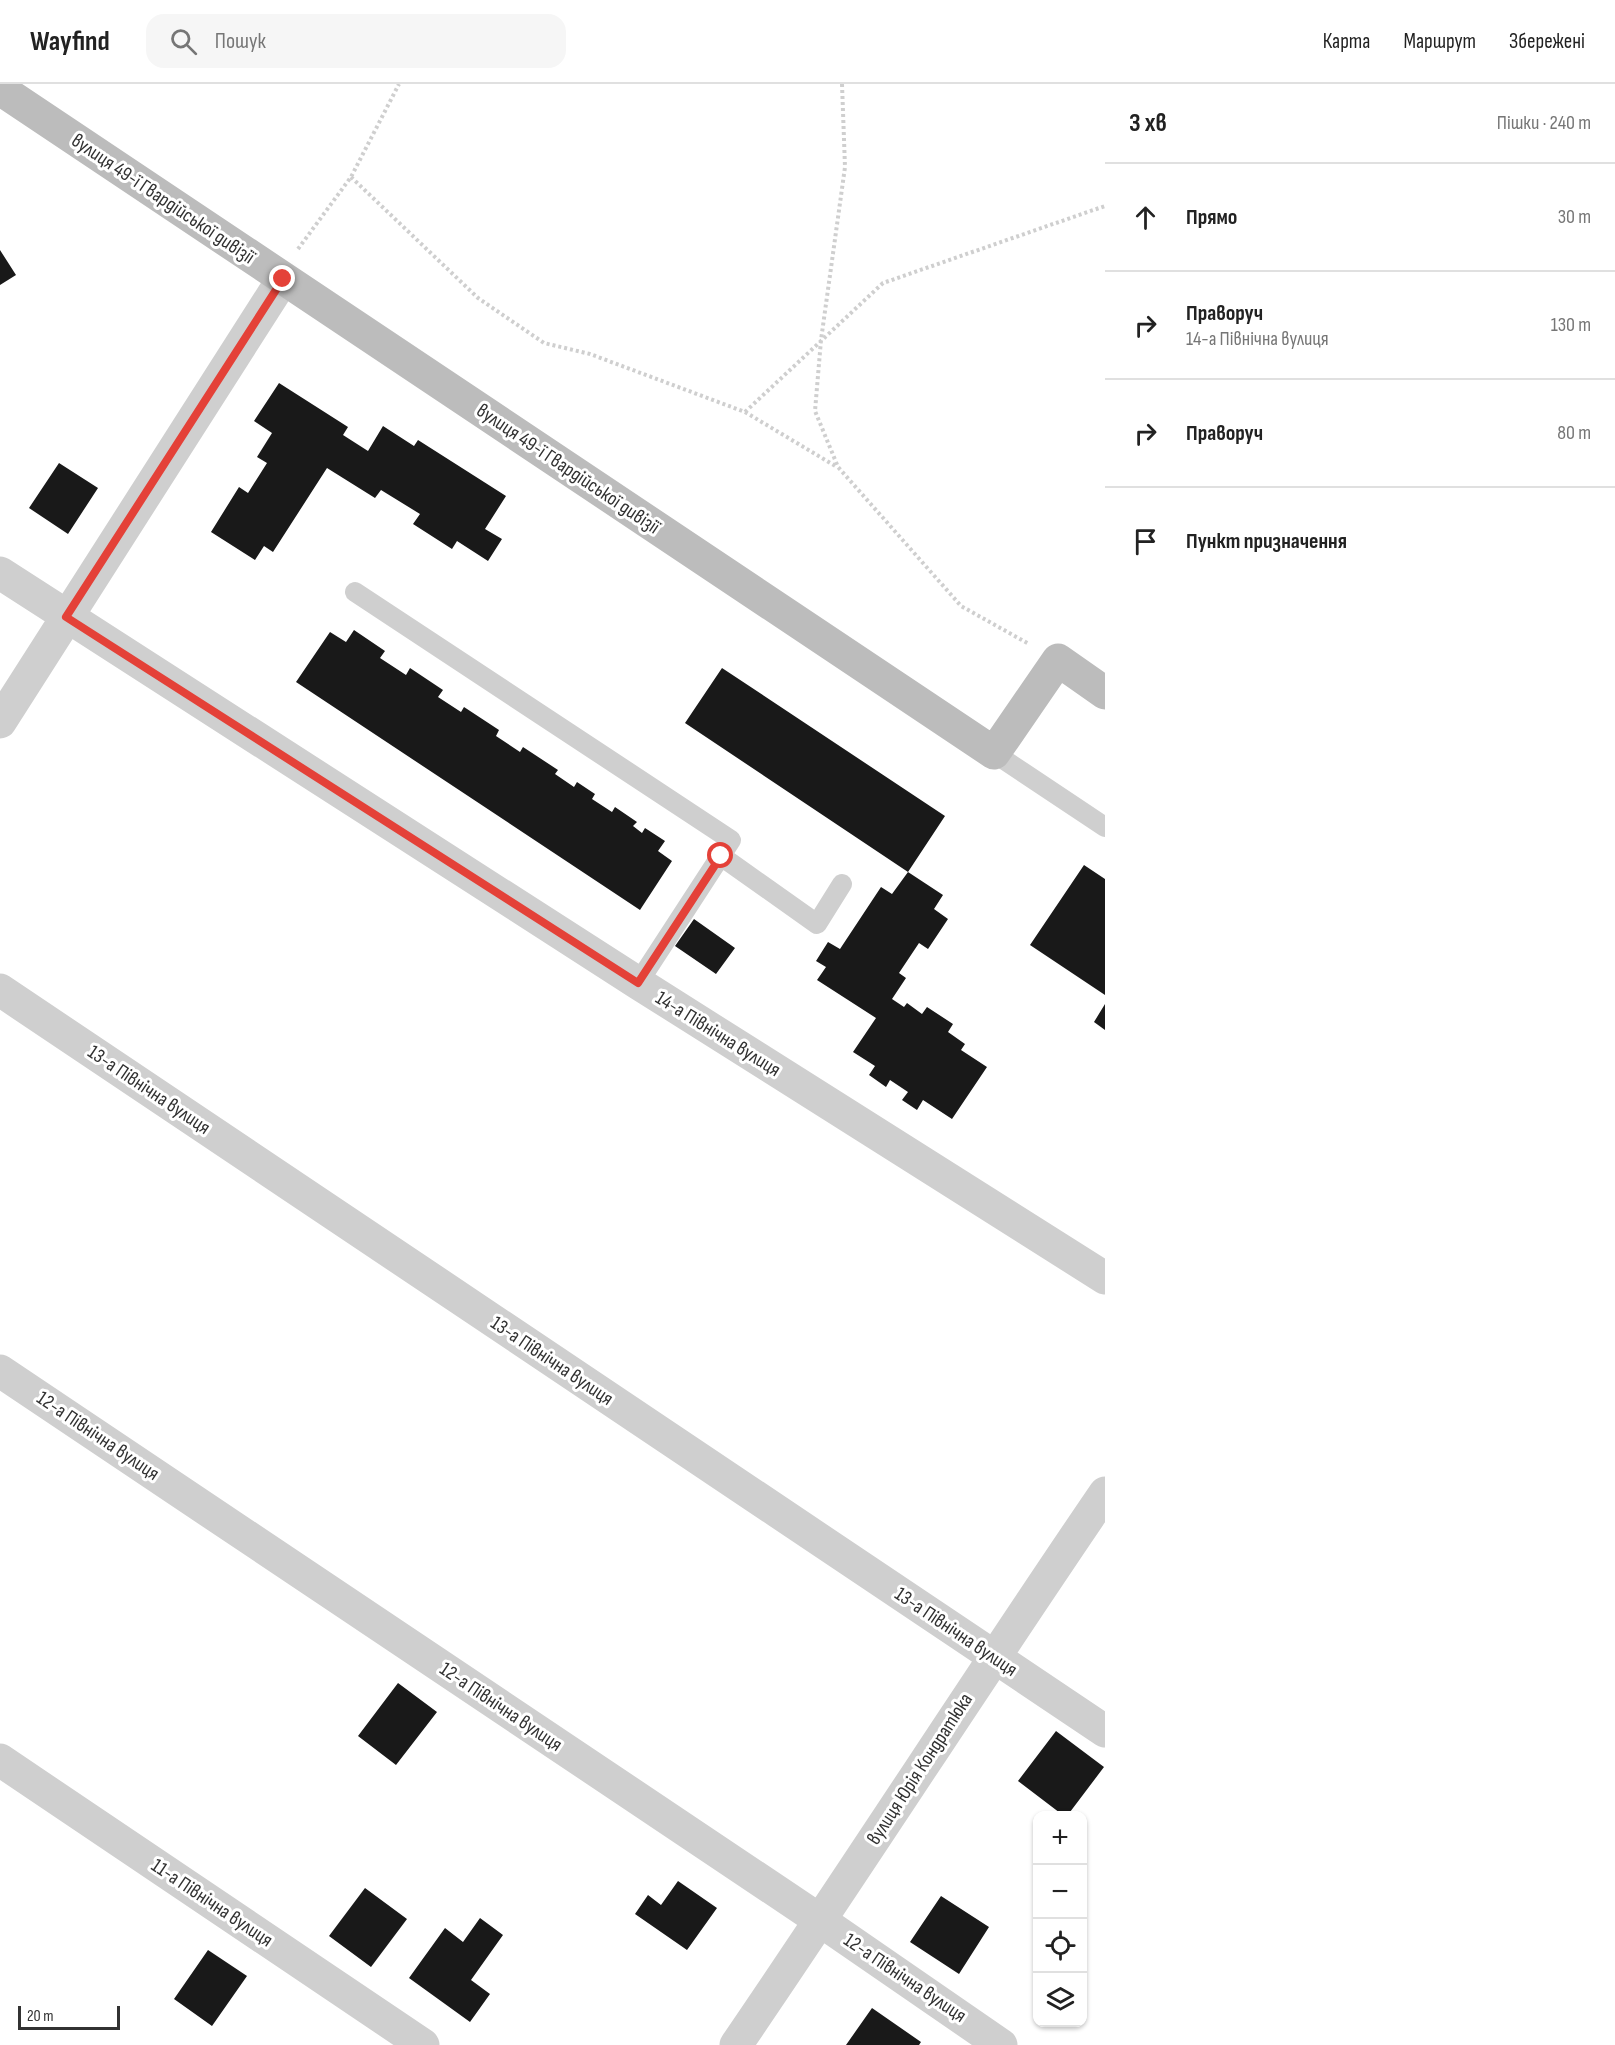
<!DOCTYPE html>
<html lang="uk">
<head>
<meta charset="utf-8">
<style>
  body { margin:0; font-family:"Sofia Sans Condensed",sans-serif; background:#f6f6f6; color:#222 }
  .controls { position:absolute; right:18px; bottom:18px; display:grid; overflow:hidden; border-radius:12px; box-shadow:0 2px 4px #0004 }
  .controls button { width:54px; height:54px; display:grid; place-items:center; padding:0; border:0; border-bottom:2px solid #e0e0e0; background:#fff; color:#222; font:30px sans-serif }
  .scale { position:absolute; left:18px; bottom:15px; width:102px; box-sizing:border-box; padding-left:6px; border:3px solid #323232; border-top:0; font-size:16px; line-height:21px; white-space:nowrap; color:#323232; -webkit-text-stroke:4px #fff; paint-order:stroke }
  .stop { position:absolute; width:18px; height:18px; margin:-14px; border:4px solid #e44138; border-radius:50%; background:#fff }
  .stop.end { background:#e44138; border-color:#fff; box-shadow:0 2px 6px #0008 }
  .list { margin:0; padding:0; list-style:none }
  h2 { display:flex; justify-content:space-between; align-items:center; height:78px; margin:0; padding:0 24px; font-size:26px }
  h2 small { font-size:20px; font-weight:400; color:#767676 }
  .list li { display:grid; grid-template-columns:39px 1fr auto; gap:18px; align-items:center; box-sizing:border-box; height:108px; padding:0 24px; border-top:2px solid #e0e0e0 }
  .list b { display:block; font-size:22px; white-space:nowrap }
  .list p { margin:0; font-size:20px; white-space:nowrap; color:#767676 }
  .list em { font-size:20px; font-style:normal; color:#767676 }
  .icon { flex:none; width:33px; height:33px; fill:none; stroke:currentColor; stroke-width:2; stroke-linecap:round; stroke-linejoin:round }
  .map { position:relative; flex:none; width:1105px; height:1961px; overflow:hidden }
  header { display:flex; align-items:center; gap:36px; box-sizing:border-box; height:84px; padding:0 30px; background:#fff; border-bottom:2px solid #e0e0e0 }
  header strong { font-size:28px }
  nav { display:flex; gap:33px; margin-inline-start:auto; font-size:21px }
  .search { width:420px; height:54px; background:#f6f6f6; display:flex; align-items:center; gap:15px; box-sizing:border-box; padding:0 21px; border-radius:18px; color:#767676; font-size:22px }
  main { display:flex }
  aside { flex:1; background:#fff }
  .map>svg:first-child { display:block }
  .building { fill:#191919 }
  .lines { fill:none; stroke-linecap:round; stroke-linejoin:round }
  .path { stroke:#cfcfcf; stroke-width:4; stroke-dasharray:3 3; stroke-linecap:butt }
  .lane { stroke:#cfcfcf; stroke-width:20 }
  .street { stroke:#cfcfcf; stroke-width:33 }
  .secondary { stroke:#bcbcbc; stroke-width:33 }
  .route { stroke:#e44138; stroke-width:8 }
  .labels { text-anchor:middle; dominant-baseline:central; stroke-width:6; stroke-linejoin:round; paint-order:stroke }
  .street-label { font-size:20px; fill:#323232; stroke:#fff }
</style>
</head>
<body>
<header>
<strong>Wayfind</strong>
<div class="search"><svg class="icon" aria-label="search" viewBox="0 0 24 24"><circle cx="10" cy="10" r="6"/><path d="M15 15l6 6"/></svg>Пошук</div>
<nav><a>Карта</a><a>Маршрут</a><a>Збережені</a></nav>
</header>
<main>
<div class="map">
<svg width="1105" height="1961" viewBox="0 0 1105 1961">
  <rect width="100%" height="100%" fill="#fff"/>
  <path class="building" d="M0,166L16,191L0,201Z
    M279,299L348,343L343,351L368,367L383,342L414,362L418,356L506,412L485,445L502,455L488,477L457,457L452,465L413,440L420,430L381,406L375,414L327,384L273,468L264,462L255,476L211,448L239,403L248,409L267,379L257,373L272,349L254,337Z
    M59,379L98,404L68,450L29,424Z
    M354,546L385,567L380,574L406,591L410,584L443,606L438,613L461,628L464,623L499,646L496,652L520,668L523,663L558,686L555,690L574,703L577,698L595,710L592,715L612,728L615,723L637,738L633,742L642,749L645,744L665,757L658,767L672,777L640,826L296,598L330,548L346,558Z
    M722,584L945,732L908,788L685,639Z
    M1084,781L1105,795V911L1030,861Z
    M908,788L943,811L934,825L948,835L928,865L919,859L899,889L906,894L892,915L904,923L907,919L922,930L927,923L953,940L948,948L965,960L961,966L987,983L952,1035L923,1016L917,1026L902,1016L908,1008L890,996L886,1003L869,991L875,982L853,968L876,934L817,896L826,883L816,877L828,858L840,865L881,803L892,810Z
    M694,835L735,864L716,890L675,862Z
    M1105,920V946L1094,938Z
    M398,1599L437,1628L396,1681L358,1652Z
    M1056,1647L1104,1683L1067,1732H1064L1018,1697Z
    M678,1797L717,1824L687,1866L635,1830L648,1811L661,1821Z
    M365,1804L407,1835L371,1883L329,1852Z
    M941,1812L989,1843L959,1890L910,1858Z
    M480,1834L503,1851L471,1896L490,1910L470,1938L409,1894L445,1844L463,1858Z
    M208,1866L247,1892L212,1942L174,1915Z
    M872,1924L921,1958L919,1961H846Z"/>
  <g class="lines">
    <path class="path" d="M842,0L845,83L821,256L815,327L838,383L961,522L1029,560
      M351,93L478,214L544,259L590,270L745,328L837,383
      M298,165L351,93L399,0
      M745,328L883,199L1105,122"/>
    <path class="lane" d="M355,508L731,756L638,899
      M994,669L1105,743
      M721,772L817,840L842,800"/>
    <path class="street" d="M0,489L638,899L1105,1194
      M0,638L283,195
      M0,906L1105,1647
      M0,1287L821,1837L1001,1961
      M0,1676L423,1961
      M736,1961C861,1778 980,1592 1105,1409"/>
    <path class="secondary" d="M0,5L994,669L1058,576L1105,609"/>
  </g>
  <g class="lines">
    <path class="route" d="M283,195L66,533L638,899L721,772"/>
  </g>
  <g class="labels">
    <g class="street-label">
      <text transform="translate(163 115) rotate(34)">вулиця 49-ї Гвардійської дивізії</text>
      <text transform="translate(568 385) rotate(34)">вулиця 49-ї Гвардійської дивізії</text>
      <text transform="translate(718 950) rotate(32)">14-а Північна вулиця</text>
      <text transform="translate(149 1006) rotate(34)">13-а Північна вулиця</text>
      <text transform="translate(552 1277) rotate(34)">13-а Північна вулиця</text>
      <text transform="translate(98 1352) rotate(34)">12-а Північна вулиця</text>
      <text transform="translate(956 1548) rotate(34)">13-а Північна вулиця</text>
      <text transform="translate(501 1623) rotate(34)">12-а Північна вулиця</text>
      <text transform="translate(920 1685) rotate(-57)">вулиця Юрія Кондратюка</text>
      <text transform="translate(212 1819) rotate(34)">11-а Північна вулиця</text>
      <text transform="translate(905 1894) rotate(34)">12-а Північна вулиця</text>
    </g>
  </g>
</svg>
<div class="controls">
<button>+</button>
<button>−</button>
<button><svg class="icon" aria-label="locate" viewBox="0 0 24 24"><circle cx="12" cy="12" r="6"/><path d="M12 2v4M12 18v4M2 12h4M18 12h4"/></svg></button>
<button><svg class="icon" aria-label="layers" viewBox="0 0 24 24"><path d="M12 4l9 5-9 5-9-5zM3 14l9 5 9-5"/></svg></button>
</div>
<div class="scale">20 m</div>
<div class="stop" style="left:721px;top:772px"></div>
<div class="stop end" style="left:283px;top:195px"></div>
</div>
<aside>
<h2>3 хв<small>Пішки · 240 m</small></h2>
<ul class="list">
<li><svg class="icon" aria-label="ahead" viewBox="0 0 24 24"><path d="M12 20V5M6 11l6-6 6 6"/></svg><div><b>Прямо</b></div><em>30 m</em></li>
<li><svg class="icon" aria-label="right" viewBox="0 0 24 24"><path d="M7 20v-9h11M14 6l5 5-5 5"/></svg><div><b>Праворуч</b><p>14-а Північна вулиця</p></div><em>130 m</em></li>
<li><svg class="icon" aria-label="right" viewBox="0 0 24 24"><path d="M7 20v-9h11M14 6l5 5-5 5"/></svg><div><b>Праворуч</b></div><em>80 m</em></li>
<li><svg class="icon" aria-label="arrive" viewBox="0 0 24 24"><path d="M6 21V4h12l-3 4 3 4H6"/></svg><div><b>Пункт призначення</b></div></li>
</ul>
</aside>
</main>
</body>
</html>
